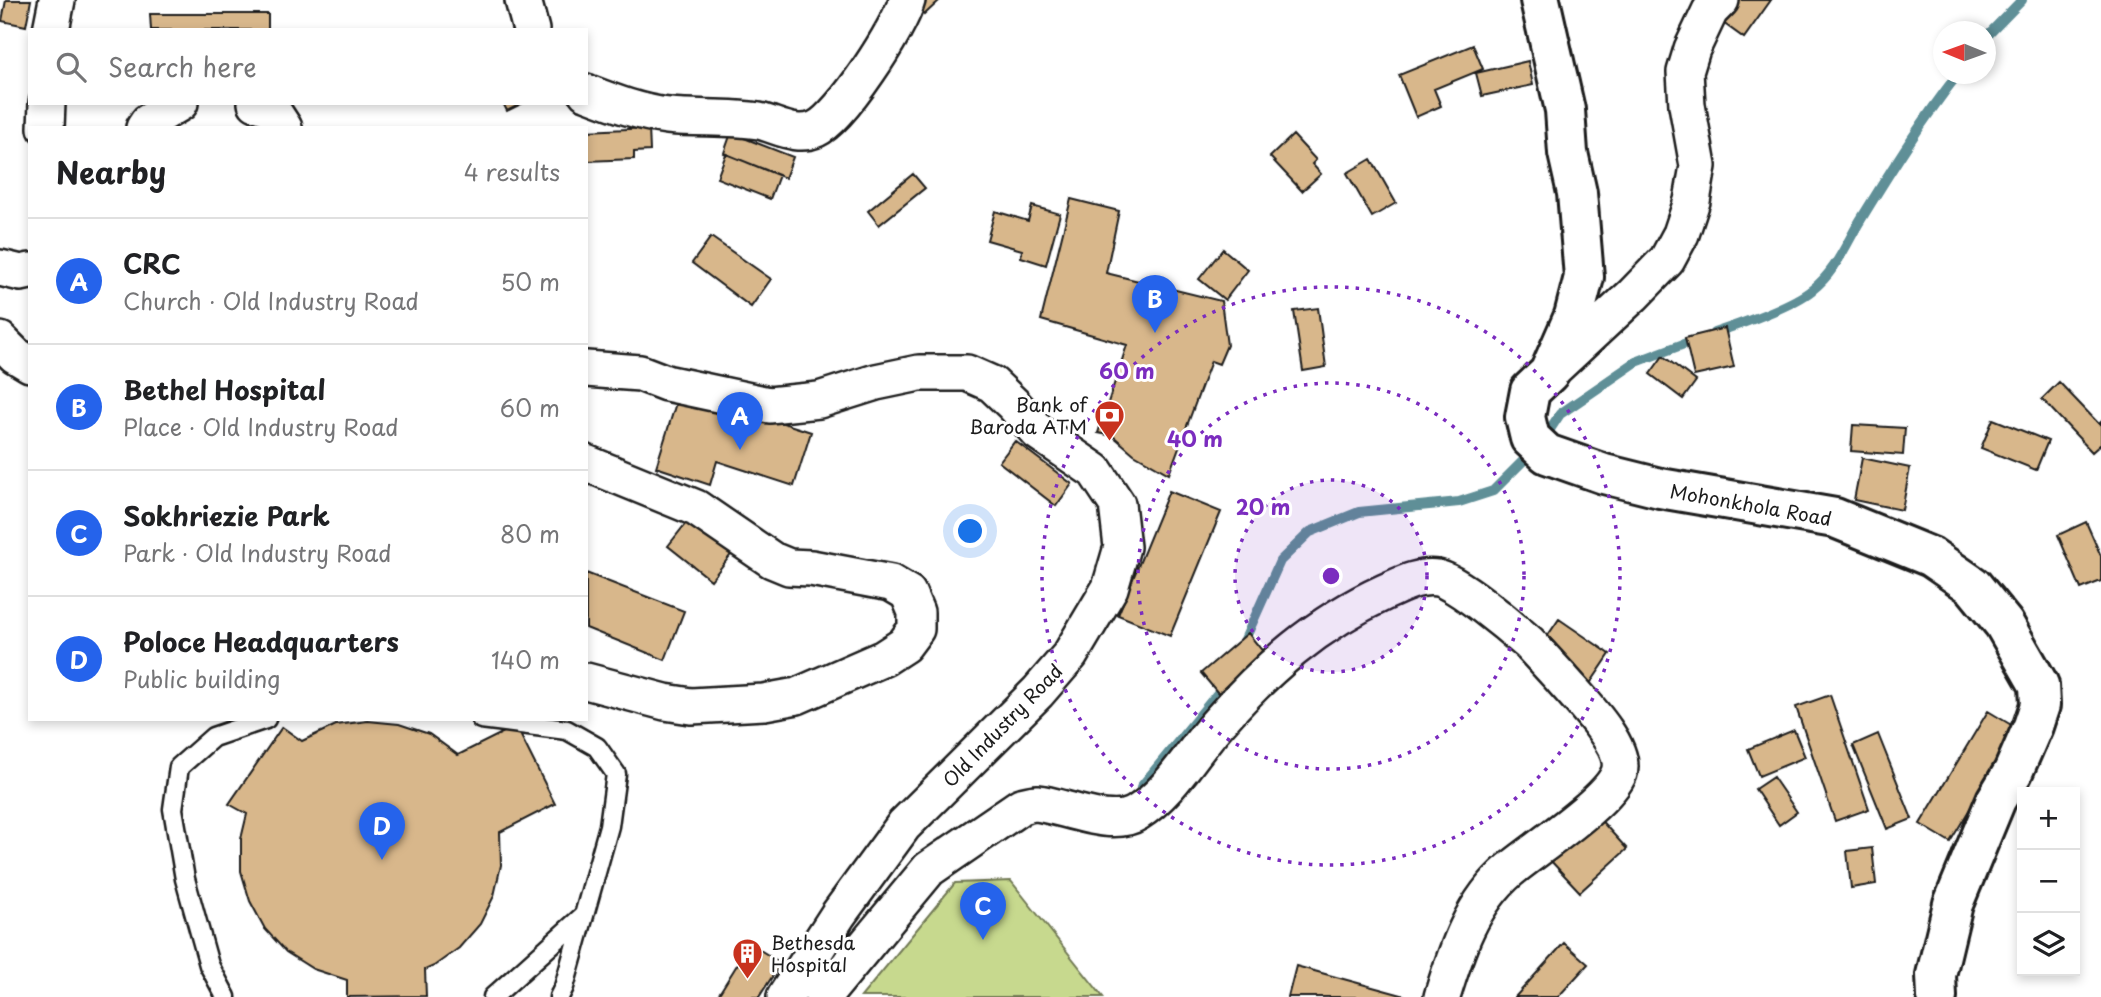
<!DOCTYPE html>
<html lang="en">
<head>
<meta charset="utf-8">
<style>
  body { margin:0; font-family:"Playpen Sans",sans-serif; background:#f2f2f2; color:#202124 }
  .controls { position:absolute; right:21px; bottom:21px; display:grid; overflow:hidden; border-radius:0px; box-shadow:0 4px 10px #0003 }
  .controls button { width:63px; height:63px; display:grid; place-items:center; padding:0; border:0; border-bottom:2px solid #e0e0e0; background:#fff; color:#202124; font:35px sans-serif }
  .compass { position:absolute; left:1933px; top:21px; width:63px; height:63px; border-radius:50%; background:#fff; box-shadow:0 4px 10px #0003; rotate:271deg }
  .you { position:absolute; left:971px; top:532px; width:24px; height:24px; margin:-18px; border:5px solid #fff; border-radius:50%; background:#1a73e8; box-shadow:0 0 0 10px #1a73e833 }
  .badge { display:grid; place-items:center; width:46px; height:46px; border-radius:50%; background:#2563eb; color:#fff; font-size:23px; font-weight:700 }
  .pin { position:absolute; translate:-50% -58px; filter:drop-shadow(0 2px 4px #0008) }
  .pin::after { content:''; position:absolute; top:37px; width:24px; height:21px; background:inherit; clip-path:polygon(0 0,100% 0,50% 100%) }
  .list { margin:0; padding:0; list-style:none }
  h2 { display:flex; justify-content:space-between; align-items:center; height:91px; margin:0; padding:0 28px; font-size:30px }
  h2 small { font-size:23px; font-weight:400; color:#757577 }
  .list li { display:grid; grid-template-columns:46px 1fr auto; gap:21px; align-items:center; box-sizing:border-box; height:126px; padding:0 28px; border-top:2px solid #e0e0e0 }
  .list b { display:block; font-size:26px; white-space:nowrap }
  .list p { margin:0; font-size:23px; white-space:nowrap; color:#757577 }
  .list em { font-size:23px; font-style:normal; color:#757577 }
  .icon { flex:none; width:38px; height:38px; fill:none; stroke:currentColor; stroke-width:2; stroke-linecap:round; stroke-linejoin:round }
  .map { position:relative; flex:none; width:2101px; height:997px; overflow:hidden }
  .search { position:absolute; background:#fff; box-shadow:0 4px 10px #0003; left:28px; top:28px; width:560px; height:77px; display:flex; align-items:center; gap:18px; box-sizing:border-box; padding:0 24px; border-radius:0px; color:#757577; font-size:26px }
  .panel { position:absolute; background:#fff; box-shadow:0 4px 10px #0003; left:28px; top:126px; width:560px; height:595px; border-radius:0px }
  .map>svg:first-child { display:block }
  .green { fill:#c7d98e; stroke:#727a55; stroke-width:2 }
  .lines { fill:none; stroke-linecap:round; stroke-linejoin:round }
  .stream { stroke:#5f8f97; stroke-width:10 }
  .building { fill:#d8b78b; stroke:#1c1c1c; stroke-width:2 }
  .service-casing { stroke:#1c1c1c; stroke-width:23 }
  .minor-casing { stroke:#1c1c1c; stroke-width:40 }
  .tertiary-casing { stroke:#1c1c1c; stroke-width:44 }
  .service { stroke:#fff; stroke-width:18 }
  .minor { stroke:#fff; stroke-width:35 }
  .tertiary { stroke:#fff; stroke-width:38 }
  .ring { fill:none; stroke:#7b2cbf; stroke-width:3.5; stroke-dasharray:3.5 7 }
  .labels { text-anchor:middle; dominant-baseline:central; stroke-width:6; stroke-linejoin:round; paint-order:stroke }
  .poi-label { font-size:19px; fill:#1c1c1c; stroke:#fff; text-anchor:end }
  .street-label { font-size:19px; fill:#1c1c1c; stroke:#fff }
  .centre { fill:#7b2cbf; stroke:#fff; stroke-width:3.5 }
  .ring-label { font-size:21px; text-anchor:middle; font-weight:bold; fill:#7b2cbf; stroke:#fff; stroke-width:6; stroke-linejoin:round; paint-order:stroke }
</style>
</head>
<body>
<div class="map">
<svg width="2101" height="997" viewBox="0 0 2101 997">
  <rect width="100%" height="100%" fill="#fff"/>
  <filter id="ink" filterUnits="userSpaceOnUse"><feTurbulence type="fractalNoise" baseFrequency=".0143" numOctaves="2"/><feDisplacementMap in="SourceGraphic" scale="14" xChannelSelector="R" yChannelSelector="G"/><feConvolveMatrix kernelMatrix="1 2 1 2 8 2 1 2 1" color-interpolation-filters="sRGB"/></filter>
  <g filter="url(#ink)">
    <path class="green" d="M1011,881L1103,997H861L955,883Z"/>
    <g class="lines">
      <path class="stream" d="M1986,37L2022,0
        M1714,333C1741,324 1791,307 1812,290C1837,271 1847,241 1863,216C1893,167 1923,119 1958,74
        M1545,437L1560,414L1636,362L1697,339
        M1242,646L1280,561L1310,532L1359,512L1459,502L1493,491L1524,460
        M1141,787L1218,693L1224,681"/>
    </g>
    <path class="building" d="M6,0H31L26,26L2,21Z
      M912,0H940L924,15Z
      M1733,0H1771L1744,38L1719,20Z
      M150,14H268V30H151Z
      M1473,45L1483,69L1434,89L1441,106L1416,117L1399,75Z
      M1528,61L1533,85L1482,96L1476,73Z
      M503,103H523L507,111Z
      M649,128L650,151L634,152V159L587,161L586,131Z
      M731,133L793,157L785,178L724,153Z
      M1293,135L1316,160L1312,164L1321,174L1302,191L1270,157Z
      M726,154L779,175L770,199L717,178Z
      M1371,159L1396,203L1372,217L1347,173Z
      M913,174L925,188L879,225L868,211Z
      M1071,199L1119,211L1106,273L1221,301L1227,345L1219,364L1211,361L1169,474L1134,454L1113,436L1098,433L1127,345L1041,320Z
      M1032,206L1060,214L1046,265L1021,257L1022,250L987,240L995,211L1028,221Z
      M711,237L771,279L751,307L692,263Z
      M1223,249L1248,270L1225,300L1199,279Z
      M1318,308L1326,367L1303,371L1294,311Z
      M1725,328L1734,367L1694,376L1685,338Z
      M1663,356L1696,381L1683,399L1650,374Z
      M2059,382L2099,424L2101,422V444L2092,452L2042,399Z
      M680,390L811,432L794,486L717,461L710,485L656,467Z
      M1993,419L2048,441L2036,470L1981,448Z
      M1853,425L1905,428L1903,455L1851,451Z
      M1015,441L1072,484L1056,506L999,462Z
      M1862,458L1910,468L1902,510L1854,500Z
      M1169,491L1221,512L1170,636L1118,615Z
      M694,513L737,547L711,580L668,546Z
      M2086,522L2101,556V581L2081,589L2058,535Z
      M586,573L684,611L665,660L586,628Z
      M1559,619L1610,654L1587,688L1536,653Z
      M1248,633L1265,654L1218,693L1201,673Z
      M1830,695L1869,809L1835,821L1796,707Z
      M1988,711L2018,729L1950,842L1920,824Z
      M368,721L399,724L429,734L458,755L516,726L555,804L500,832L501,865L494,896L480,924L459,948L434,966L425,970L426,996L347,997V980L313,969L286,952L265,929L250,901L241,871V839L247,814L229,804L282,727L302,741L336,725Z
      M1794,730L1805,757L1759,776L1748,749Z
      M1878,734L1912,819L1887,829L1853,745Z
      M1773,777L1797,812L1779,825L1755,789Z
      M1596,815L1627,849L1580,892L1549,859Z
      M1872,848L1876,884L1851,888L1847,851Z
      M1564,943L1588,964L1558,997H1515Z
      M750,944L781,963L759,997H717Z
      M1296,966L1409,997H1288Z"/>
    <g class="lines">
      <defs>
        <path id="service" d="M481,719L567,730L597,747L616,774L609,826L564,987L559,997
          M226,997L209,965L185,879L173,809L179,767L213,737L266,719
          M493,997L583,916"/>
        <path id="minor" d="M523,0L531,30
          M51,30L57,0
          M586,92C612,102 640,113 668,116C698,119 729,116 759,121C777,125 796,138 816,129C841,118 900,27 907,0
          M256,103L271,108L284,128
          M46,128L47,103
          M144,128L148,122L180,103
          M0,268L21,273L30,271
          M0,340L15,355L30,364
          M586,369L640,373L666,383L769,405L819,400L876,382L919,373H967L992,384L1013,404L1038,432L1095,471L1117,504L1122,547L1110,588L1070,655L1038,692L904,825L838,915L785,997
          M1549,373L1633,295L1667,260L1681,234L1692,201L1698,166L1687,105L1685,72L1692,49L1710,11L1721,0
          M586,463L696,508L772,560L789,567L811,568L891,583L908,593L916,612V629L904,645L884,658L797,696L764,702L691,706L665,702L586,681
          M823,997L929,869L1021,806C1026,805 1031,803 1037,803C1064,806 1112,829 1137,813C1170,792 1191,754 1216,725C1265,669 1317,623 1385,592C1401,585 1419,575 1437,578C1455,580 1513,629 1529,643C1540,655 1551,667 1562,679C1578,698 1628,747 1619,773C1609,801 1535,849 1510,870C1472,902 1456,951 1442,997"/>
        <path id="tertiary" d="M1540,0L1565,110L1568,153L1577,193L1584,277L1574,316L1549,373L1530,391L1525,417L1530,438L1547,454L1604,474L1660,488L1835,518L1931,557L1973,586L2004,624L2039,685L2040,705L2033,726L2013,772L1996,800L1953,904L1936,975L1937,997"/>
      </defs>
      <use href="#service" class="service-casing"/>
      <use href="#minor" class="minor-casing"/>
      <use href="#tertiary" class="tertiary-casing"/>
      <use href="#service" class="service"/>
      <use href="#minor" class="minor"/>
      <use href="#tertiary" class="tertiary"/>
    </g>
  </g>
  <circle cx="1331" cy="576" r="96" fill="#7b2cbf" fill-opacity=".12"/>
  <g class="ring">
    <circle cx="1331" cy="576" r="96"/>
    <circle cx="1331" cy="576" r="193"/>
    <circle cx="1331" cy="576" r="289"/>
  </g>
  <defs>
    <symbol id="bank-pin" viewBox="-11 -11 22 30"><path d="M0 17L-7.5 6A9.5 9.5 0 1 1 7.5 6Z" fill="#c8321e" stroke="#fff"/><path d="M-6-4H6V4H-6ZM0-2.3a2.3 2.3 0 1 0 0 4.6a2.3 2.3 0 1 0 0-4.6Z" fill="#fff"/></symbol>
    <symbol id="building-pin" viewBox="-11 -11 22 30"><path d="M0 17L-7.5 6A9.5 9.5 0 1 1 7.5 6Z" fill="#c8321e" stroke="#fff"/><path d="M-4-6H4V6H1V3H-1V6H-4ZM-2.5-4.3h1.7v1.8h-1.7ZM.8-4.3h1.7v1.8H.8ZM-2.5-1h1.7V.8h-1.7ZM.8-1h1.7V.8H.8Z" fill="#fff"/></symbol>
  </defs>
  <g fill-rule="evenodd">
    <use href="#bank-pin" x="1092" y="398" width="35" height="47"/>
    <use href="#building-pin" x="730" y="936" width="35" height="47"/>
  </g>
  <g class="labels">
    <g class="poi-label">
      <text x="1087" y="404">Bank of<tspan x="1087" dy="22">Baroda ATM</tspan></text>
      <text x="771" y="942" text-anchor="start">Bethesda<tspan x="771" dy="22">Hospital</tspan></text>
    </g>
    <g class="street-label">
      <text transform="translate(1751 504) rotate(10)">Mohonkhola Road</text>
      <text transform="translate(1002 725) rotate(-46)">Old Industry Road</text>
    </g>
  </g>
  <circle cx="1331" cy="576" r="10" class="centre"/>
  <g class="ring-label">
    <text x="1127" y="379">60 m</text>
    <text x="1195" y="447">40 m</text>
    <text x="1263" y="515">20 m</text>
  </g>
</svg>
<div class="controls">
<button>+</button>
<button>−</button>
<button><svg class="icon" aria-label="layers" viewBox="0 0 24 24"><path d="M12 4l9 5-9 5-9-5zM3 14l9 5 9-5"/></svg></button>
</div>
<svg class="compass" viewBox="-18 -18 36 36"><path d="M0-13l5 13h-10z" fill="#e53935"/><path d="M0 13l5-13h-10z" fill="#757577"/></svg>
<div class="you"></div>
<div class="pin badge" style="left:740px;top:450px">A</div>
<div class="pin badge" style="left:1155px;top:333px">B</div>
<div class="pin badge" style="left:983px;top:940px">C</div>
<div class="pin badge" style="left:382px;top:860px">D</div>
<div class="search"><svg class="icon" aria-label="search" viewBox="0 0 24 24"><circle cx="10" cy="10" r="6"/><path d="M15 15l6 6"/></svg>Search here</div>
<section class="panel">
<h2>Nearby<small>4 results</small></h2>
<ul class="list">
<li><span class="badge">A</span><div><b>CRC</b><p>Church · Old Industry Road</p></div><em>50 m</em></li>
<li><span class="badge">B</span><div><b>Bethel Hospital</b><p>Place · Old Industry Road</p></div><em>60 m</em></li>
<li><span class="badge">C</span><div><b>Sokhriezie Park</b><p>Park · Old Industry Road</p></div><em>80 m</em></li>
<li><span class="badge">D</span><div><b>Poloce Headquarters</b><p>Public building</p></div><em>140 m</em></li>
</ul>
</section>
</div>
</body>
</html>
